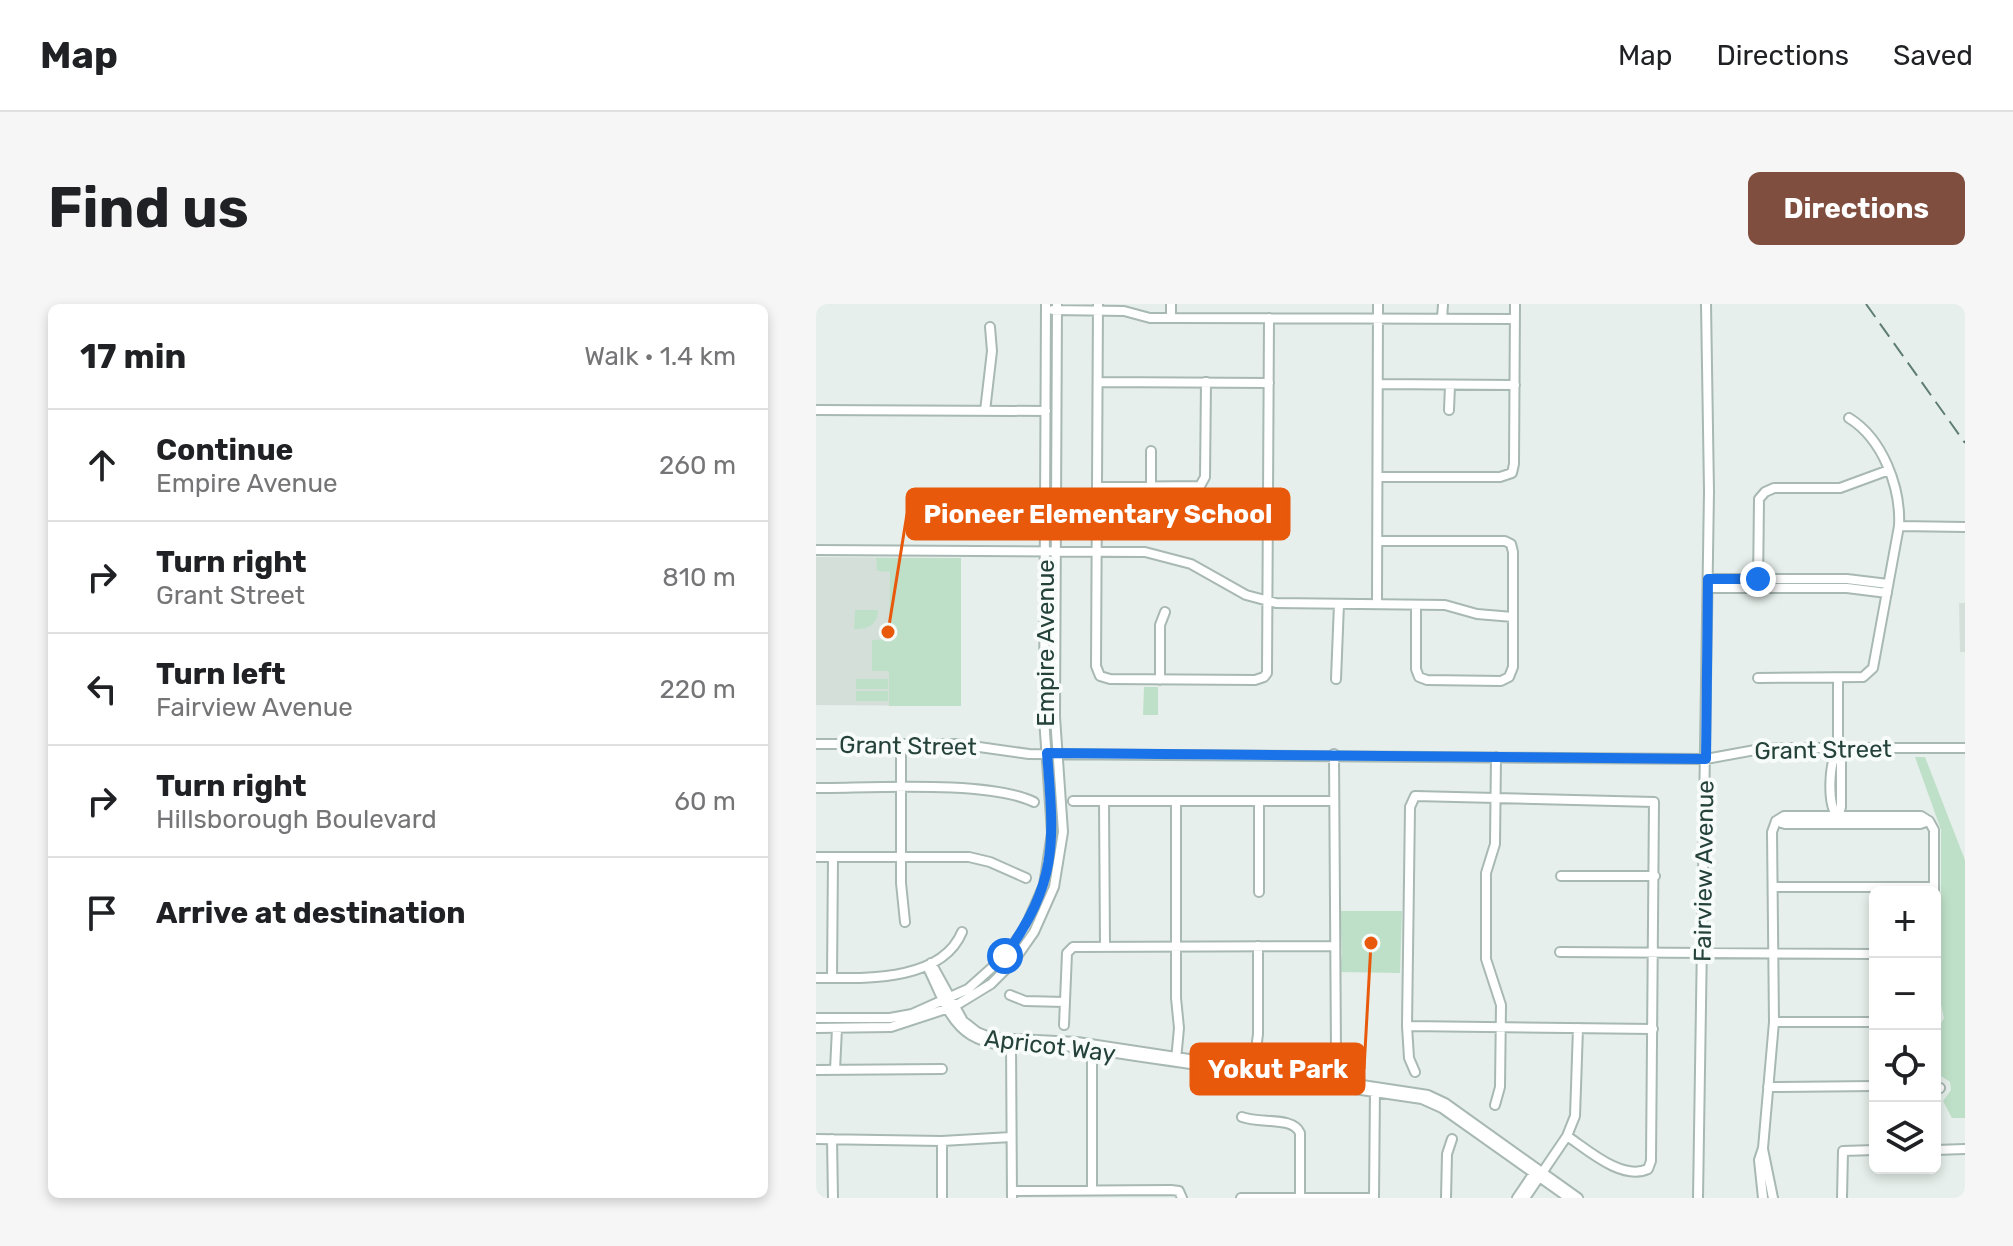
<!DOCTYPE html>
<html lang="en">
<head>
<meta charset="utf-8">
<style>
  body { margin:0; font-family:Rubik,sans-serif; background:#f6f6f6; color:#202124 }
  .controls { position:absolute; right:24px; bottom:24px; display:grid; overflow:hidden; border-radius:12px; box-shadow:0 4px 12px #0003 }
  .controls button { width:72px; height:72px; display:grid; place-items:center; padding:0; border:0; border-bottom:2px solid #e0e0e0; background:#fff; color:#202124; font:40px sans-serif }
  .stop { position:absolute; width:24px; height:24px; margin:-18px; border:6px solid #1a73e8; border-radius:50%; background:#fff }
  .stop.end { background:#1a73e8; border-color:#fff; box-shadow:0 2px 8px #0008 }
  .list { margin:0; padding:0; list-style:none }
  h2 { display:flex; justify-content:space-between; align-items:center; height:104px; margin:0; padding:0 32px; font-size:34px }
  h2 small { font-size:26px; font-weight:400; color:#757577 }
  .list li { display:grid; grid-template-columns:52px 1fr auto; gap:24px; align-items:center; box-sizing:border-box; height:112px; padding:0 32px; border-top:2px solid #e0e0e0 }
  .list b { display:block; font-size:30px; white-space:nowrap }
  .list p { margin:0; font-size:26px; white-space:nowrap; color:#757577 }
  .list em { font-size:26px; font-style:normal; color:#757577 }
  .icon { flex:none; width:44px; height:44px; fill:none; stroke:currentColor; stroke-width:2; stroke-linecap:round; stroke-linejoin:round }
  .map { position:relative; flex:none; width:1149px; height:894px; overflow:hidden; border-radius:12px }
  header { display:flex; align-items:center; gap:48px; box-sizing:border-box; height:112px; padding:0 40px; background:#fff; border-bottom:2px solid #e0e0e0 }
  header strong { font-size:38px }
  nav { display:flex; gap:44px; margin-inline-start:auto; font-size:28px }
  .intro { display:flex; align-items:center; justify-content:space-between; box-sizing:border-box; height:192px; padding:0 48px }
  h1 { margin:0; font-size:56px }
  .button { padding:20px 36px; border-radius:12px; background:#7f4e3f; color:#fff; font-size:28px; font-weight:700 }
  main { display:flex; gap:48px; padding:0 48px }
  aside { flex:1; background:#fff; border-radius:12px; box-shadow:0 4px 12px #0003 }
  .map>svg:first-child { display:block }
  .built { fill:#d4dfda }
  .green { fill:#bfe0c8 }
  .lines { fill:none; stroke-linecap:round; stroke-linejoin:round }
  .minor-casing { stroke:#a8b8b2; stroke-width:12 }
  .minor { stroke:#fff; stroke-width:8 }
  .rail { stroke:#5f7d75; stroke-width:2; stroke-dasharray:16 8; stroke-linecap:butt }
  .route { stroke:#1a73e8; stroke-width:10 }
  .labels { text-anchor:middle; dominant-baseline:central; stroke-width:8; stroke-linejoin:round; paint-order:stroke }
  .street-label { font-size:24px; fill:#24423a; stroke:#f7fbf9 }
  .leader { fill:none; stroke:#e8590c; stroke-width:3 }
  .callout-dot { fill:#e8590c; stroke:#f7fbf9; stroke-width:3 }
  .callout { fill:#e8590c; stroke:#e8590c; stroke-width:3 }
  .callout-label { font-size:26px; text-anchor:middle; font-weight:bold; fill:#fff }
</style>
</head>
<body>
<header>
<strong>Map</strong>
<nav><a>Map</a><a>Directions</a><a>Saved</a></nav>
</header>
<div class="intro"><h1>Find us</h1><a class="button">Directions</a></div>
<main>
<aside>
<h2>17 min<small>Walk · 1.4 km</small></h2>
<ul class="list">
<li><svg class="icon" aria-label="ahead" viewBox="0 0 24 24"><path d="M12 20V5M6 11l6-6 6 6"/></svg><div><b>Continue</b><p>Empire Avenue</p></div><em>260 m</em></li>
<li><svg class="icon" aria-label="right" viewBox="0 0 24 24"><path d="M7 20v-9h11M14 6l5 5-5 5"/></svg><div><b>Turn right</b><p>Grant Street</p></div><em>810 m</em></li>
<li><svg class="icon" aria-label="left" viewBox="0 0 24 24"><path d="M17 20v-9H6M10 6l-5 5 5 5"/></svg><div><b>Turn left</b><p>Fairview Avenue</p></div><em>220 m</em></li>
<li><svg class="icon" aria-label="right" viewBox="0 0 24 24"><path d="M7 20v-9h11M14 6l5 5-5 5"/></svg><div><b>Turn right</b><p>Hillsborough Boulevard</p></div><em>60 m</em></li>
<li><svg class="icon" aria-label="arrive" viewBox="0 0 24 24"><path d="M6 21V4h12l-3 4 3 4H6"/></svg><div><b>Arrive at destination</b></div></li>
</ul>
</aside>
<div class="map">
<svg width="1149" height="894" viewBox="0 0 1149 894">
  <rect width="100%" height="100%" fill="#e6efeb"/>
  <path class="built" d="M0,253L145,254V402L0,401Z
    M1143,299H1149V348H1144Z"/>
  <path class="green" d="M60,254H145V402H73V367H56V336L73,335L74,268L61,267Z
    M39,306H62C62,320 52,326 38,325Z
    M40,375H72V385H40Z
    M328,383H342V411H327Z
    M40,387H72V397H40Z
    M1099,453H1109L1149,556V814H1136L1127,797L1135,786L1134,778L1125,772L1124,721L1128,714L1125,700V526Z
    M524,607H586L584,669L524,668L526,649Z"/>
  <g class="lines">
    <defs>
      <path id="minor" d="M282,0L280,362L284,372L294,375L439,376L448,373L451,369L453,14
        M237,6L308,7L334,14H355L699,15
        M355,14V0
        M626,15L627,0
        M282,78L453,79
        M563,80L699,81
        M0,106L230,107
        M633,106L634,81
        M169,107L176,47L174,23
        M335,147V183
        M563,173H684L696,169L698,160L699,0
        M281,183L384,182L389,173L390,78
        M1083,222L1149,223
        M562,237H689L695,240L697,248V363L693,373L685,377L611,376L603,373L600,365V301
        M0,246L329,248L375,260L430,291L460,299L629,301L661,310L697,313
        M892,275H1031L1072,280
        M942,283L943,195L949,188L958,184H1024L1073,166
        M892,284H1031L1071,289
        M561,300L562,0
        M942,374L1047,373L1057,364L1083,222C1085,184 1067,135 1033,114
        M520,375L523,300
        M344,376V321L349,308
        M0,440H142L213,450L890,455L950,444H1149
        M85,441V579L89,618
        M518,450L520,750
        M0,484C55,484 172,476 218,498
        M257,497H518
        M288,497L289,643
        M443,497V588
        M1021,512C1011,499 1013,459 1022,445
        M1021,516L1025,503V452L1022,445V375
        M960,517L968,512H1105L1113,517
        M960,517L969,520H1104L1113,517
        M1113,517L1118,526V587
        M0,553H153L174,558L210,574
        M745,572H839
        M958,583H1118
        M744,648L1059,650
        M0,674C45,674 125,679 146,628
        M16,674L17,553
        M194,691L209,697L249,698
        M1119,710V718
        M0,714H74L96,710L152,685L189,652L209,624L228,581L236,529L228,414L230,0
        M958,718H1059
        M248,721L251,649L257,643L519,642
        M591,722L837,725
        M0,724L75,723L139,702L175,680L197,658L218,628L238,583L247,528L239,413L241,0
        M195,739L196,894
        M360,756L363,724L360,694V497
        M0,766L126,765
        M19,766L21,724
        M599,768L593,754L591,722L594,503L599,492L838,498L835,857L832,865C806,877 772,846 751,832
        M437,769L442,730V642
        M952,783L1059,782
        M1119,783L1124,784
        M679,801L684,783L685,701L670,655V569L679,540L680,453
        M426,813C444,820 477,812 484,829V894
        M0,835L126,837L195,833
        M16,835L17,894
        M126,837V894
        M947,845L957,894
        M1119,846L1149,845
        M276,886V743
        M196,887L355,886L363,887L366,894
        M425,894H558
        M558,894L559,783
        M630,894L631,850L636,835
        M701,894L718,869
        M709,894L751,832L759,812L762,724
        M753,894L626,804L606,795C489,778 373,759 257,743C224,739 185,749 155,731C133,718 124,688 113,666L115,659L147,717L161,728L176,734L261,738L612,791L629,799L762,894
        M882,894L893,187L890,0
        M947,894L943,856L947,844L958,718L956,528L960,517
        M1026,894L1027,847L1059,846"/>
    </defs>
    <use href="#minor" class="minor-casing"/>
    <use href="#minor" class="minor"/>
    <path class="rail" d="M1050,0L1149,139"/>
  </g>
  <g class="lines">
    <path class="route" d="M189,652C243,576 238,538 231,449L890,455L892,275H942"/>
  </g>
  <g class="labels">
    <g class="street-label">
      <text transform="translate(230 339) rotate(-90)">Empire Avenue</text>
      <text transform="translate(92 442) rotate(1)">Grant Street</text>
      <text transform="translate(1007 446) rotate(-1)">Grant Street</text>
      <text transform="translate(888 567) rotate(-89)">Fairview Avenue</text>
      <text transform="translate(234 742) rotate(7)">Apricot Way</text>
    </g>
  </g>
  <path class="leader" d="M72 328L91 210M555 639L548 765"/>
  <g class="callout-dot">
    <circle cx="72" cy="328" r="8"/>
    <circle cx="555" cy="639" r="8"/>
  </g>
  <g class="callout">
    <rect x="91" y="185" width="382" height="50" rx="8"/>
    <rect x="375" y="740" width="173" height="50" rx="8"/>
  </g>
  <g class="callout-label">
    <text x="282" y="219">Pioneer Elementary School</text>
    <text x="462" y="774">Yokut Park</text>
  </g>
</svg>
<div class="controls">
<button>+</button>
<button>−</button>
<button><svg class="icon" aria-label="locate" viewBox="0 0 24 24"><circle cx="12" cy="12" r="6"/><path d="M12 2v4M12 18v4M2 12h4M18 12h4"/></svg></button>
<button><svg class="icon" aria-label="layers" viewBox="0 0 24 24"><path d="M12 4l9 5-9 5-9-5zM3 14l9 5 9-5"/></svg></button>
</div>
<div class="stop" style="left:189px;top:652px"></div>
<div class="stop end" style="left:942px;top:275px"></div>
</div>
</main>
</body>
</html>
